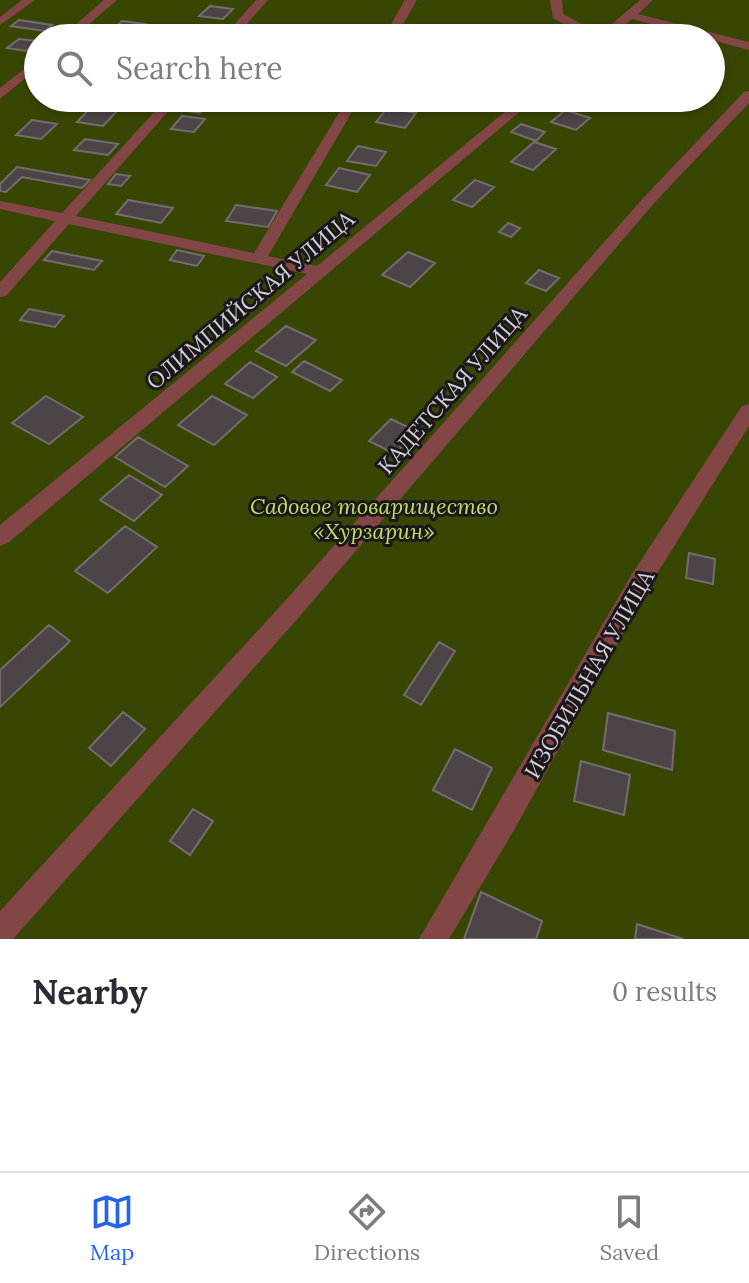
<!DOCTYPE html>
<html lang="en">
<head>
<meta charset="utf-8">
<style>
  body { margin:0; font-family:Lora,serif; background:#f7f7f7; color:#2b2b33 }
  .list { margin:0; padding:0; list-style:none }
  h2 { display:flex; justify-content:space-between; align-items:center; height:104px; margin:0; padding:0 32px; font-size:34px }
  h2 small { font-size:26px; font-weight:400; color:#7c7c81 }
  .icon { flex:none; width:44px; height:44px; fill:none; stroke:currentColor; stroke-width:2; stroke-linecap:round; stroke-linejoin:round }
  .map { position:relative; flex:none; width:749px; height:939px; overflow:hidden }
  .search { position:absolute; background:#fff; box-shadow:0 2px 6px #0004; left:24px; right:24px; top:24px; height:88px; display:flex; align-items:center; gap:20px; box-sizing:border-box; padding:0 28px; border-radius:44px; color:#7c7c81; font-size:30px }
  .sheet { height:232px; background:#fff }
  nav { display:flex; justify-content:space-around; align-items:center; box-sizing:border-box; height:112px; border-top:2px solid #e1e1e2; background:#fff; font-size:22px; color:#7c7c81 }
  nav a { display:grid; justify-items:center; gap:4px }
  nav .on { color:#2563eb }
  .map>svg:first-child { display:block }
  .green { fill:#384604; fill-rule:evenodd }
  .building { fill:#4d4447; stroke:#756c6e; stroke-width:2 }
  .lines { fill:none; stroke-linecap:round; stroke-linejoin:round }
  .minor { fill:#824646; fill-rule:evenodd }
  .labels { text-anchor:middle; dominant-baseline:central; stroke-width:6; stroke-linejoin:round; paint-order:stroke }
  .street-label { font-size:22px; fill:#d4d0d4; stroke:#1c171c }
  .park-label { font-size:22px; font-style:italic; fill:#c0de64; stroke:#1c171c }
</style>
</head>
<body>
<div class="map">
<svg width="749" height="939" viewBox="0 0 749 939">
  <rect width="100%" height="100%" fill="#262026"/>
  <path class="green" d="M0,0H749V939H0ZM38,38H711V98H38Z"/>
  <path class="building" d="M210,6L233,9L223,19L199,16Z
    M19,20L52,25L45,31L11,26Z
    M122,21L145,24L138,30L115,27Z
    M19,39L37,41L26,51L7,48Z
    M191,98H213L200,113L180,110Z
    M93,105L119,109L103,126L77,122Z
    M387,108L416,113L405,128L376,122Z
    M565,110L590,118L576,130L551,122Z
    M182,116L205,119L194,132L171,129Z
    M32,120L57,124L41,139L16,135Z
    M521,124L545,132L536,141L511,132Z
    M85,139L118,144L108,155L74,150Z
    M534,142L556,149L533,170L511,162Z
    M358,146L386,152L376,166L347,161Z
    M17,167L90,180L82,188L22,177L6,192L0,191V184Z
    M339,168L370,175L357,192L326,185Z
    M116,174L130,176L121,186L108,184Z
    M475,180L494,187L472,207L453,200Z
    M128,200L173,208L161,223L116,214Z
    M236,205L277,211L268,227L226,221Z
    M508,223L520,228L511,237L499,232Z
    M177,250L204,256L197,266L170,260Z
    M52,251L102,261L94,270L44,260Z
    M408,252L435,263L410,287L382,275Z
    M539,270L559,278L546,291L526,283Z
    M29,309L64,316L55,327L20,320Z
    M286,326L316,340L286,366L256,351Z
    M304,361L342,380L330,391L292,372Z
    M250,362L277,377L253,398L225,384Z
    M46,396L83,417L49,444L12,423Z
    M212,396L247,415L214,445L178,425Z
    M391,419L416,431L395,454L369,441Z
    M138,437L188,466L165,487L115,457Z
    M129,475L162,495L134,521L100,500Z
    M125,526L157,547L108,593L75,571Z
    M689,553L715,559L713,584L686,578Z
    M49,625L70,641L0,707V670Z
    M439,642L455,651L421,705L404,695Z
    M123,712L145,729L111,766L89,748Z
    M608,713L675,731L672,770L603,750Z
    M455,749L492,768L472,810L433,790Z
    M581,761L630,775L624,815L574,801Z
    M193,809L213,821L190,855L170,841Z
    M481,892L542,921L536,939H464Z
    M637,924L683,939H635Z"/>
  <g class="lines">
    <path class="minor" d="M22,0H35L0,25V17Z
      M104,0H117L73,38H60Z
      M256,0H268L234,38H222Z
      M405,0H417L395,38H383Z
      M550,0H562L563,14L600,34L640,0H653L638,14L749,42V50L632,19L610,38H589L553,18Z
      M38,58V68L0,99V88Z
      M749,91V103L656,201L300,616L13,939H0V911L284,602L646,195L744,92Z
      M167,98H180L76,216L254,253L348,98H360L268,256L317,266L522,98H536L8,543L0,546V525L307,274L69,224L6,296L0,297V282L55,221L0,209V201L62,213Z
      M749,404V426L648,588L513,832L449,939H419L632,574L742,406Z"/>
  </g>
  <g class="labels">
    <g class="street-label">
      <text transform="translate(250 300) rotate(-40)">ОЛИМПИЙСКАЯ УЛИЦА</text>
      <text transform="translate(452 390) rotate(-49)">КАДЕТСКАЯ УЛИЦА</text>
      <text transform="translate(589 674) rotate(-60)">ИЗОБИЛЬНАЯ УЛИЦА</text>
    </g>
    <g class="park-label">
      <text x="374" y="506">Садовое товарищество<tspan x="374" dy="25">«Хурзарин»</tspan></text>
    </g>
  </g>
</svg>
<div class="search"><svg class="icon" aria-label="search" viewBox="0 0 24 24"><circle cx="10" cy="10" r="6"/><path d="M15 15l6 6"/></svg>Search here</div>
</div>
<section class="sheet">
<h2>Nearby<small>0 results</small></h2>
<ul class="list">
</ul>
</section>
<nav>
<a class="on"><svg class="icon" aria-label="map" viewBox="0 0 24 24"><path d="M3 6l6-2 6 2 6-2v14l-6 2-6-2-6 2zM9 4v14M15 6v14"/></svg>Map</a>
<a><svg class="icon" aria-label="directions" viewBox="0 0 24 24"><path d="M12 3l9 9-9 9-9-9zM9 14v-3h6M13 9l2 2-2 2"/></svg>Directions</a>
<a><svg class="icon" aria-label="saved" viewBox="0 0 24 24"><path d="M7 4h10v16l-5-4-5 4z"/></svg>Saved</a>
</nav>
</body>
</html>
